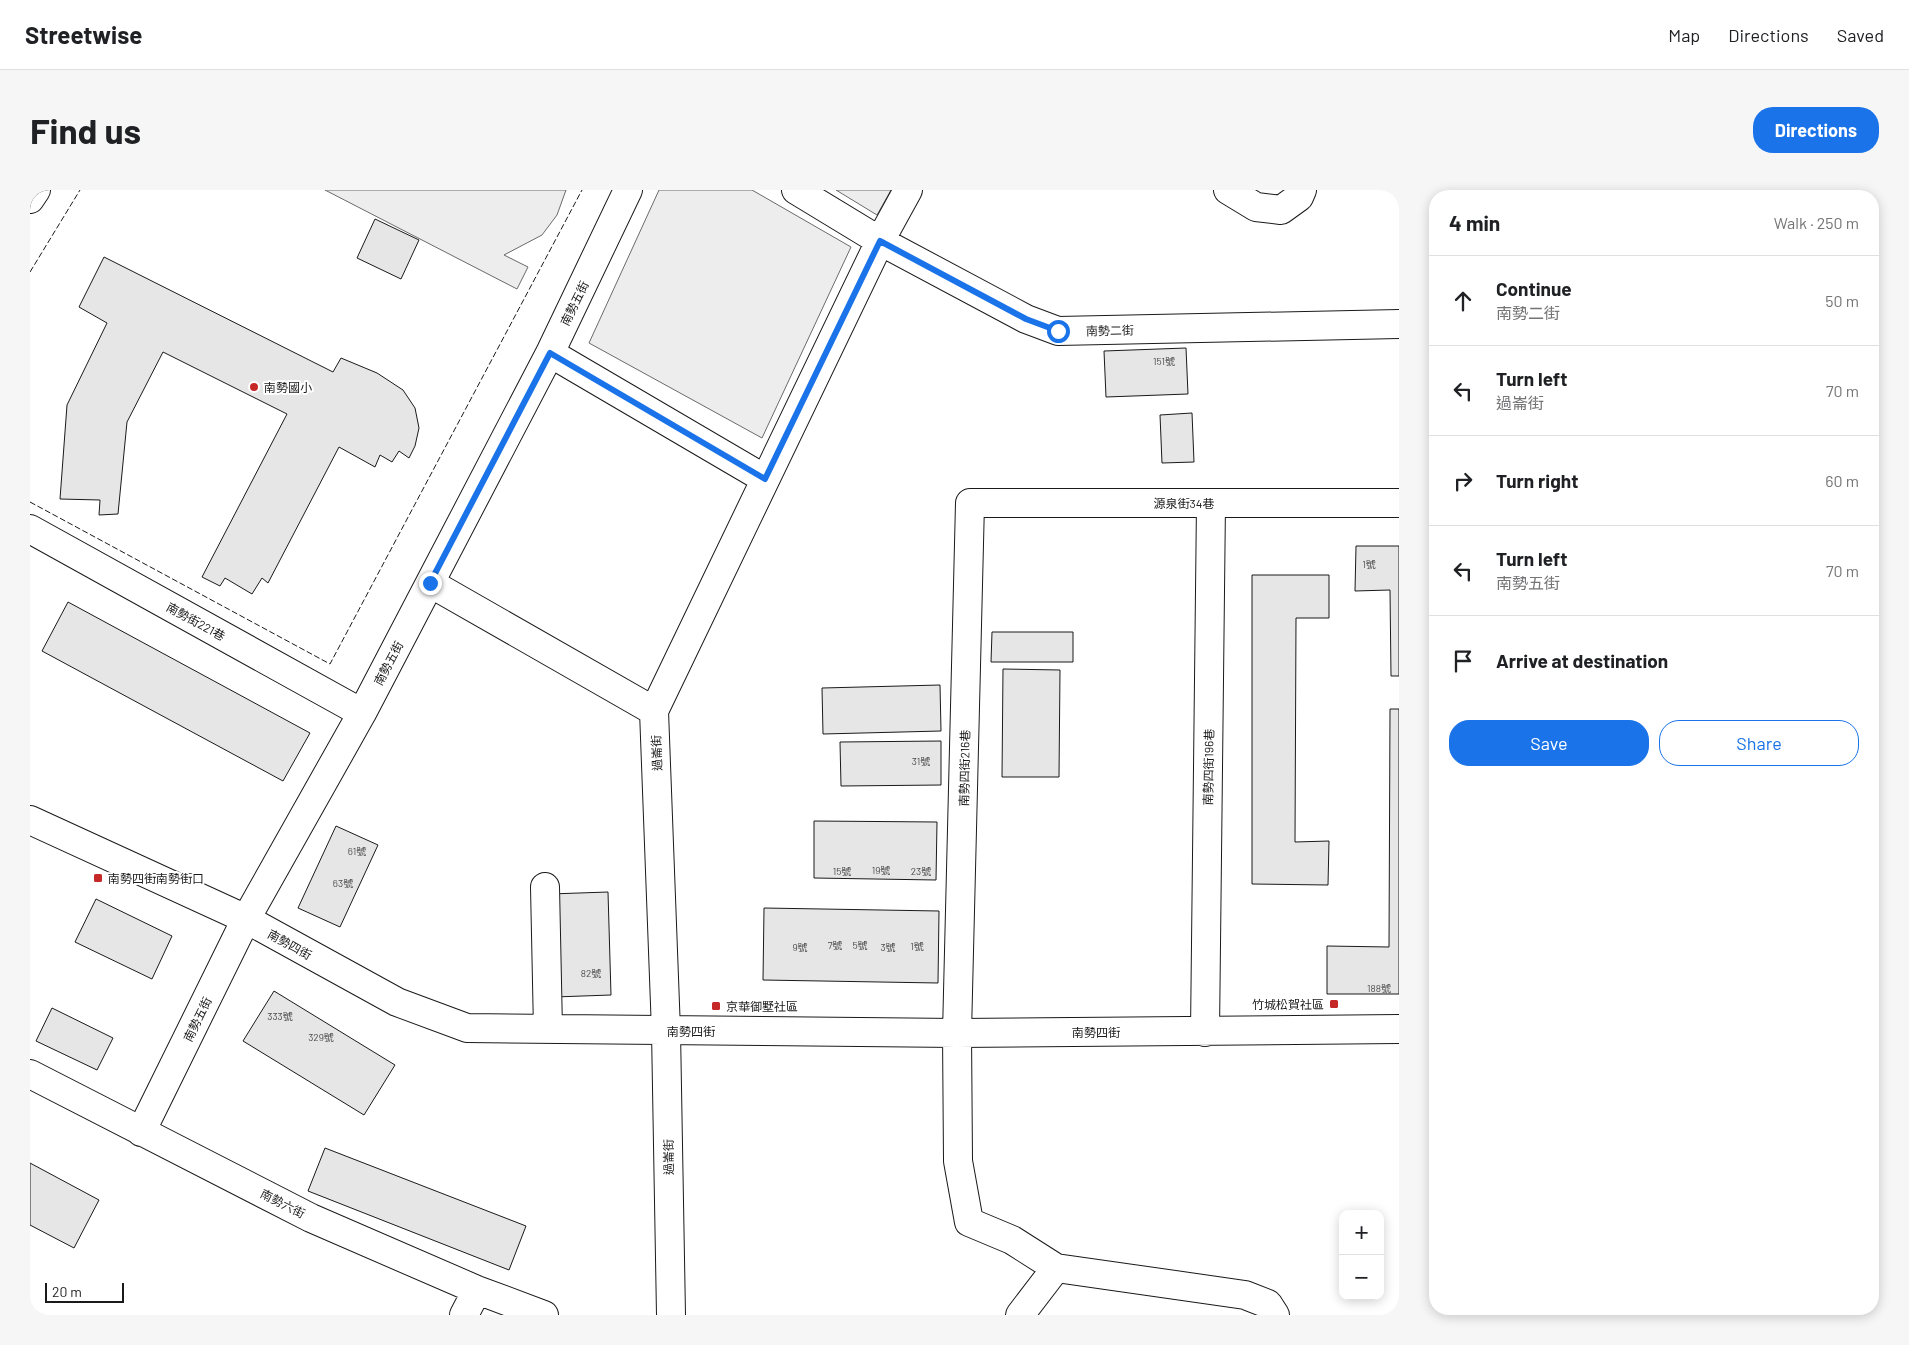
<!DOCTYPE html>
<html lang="en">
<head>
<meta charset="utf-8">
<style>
  body { margin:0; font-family:Barlow,"Noto Sans TC",sans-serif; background:#f6f6f6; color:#202124 }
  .controls { position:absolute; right:15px; bottom:15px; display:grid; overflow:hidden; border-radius:10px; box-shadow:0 2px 12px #0003 }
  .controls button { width:45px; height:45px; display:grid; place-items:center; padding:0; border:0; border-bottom:1px solid #e0e0e0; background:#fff; color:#202124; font:25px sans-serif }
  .scale { position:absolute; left:15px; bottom:12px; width:79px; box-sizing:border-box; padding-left:5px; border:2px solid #1a1a1a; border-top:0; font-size:14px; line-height:18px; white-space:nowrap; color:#1a1a1a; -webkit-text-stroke:4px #fff; paint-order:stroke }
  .stop { position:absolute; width:15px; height:15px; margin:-11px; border:4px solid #1a73e8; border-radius:50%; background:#fff }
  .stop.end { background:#1a73e8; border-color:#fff; box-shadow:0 1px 5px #0008 }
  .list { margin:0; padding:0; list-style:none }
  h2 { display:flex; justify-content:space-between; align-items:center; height:65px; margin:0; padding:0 20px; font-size:21px }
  h2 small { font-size:16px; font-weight:400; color:#757577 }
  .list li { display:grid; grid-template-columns:32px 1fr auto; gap:15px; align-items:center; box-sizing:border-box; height:90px; padding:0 20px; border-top:1px solid #e0e0e0 }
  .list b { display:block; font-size:19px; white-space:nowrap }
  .list p { margin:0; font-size:16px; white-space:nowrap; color:#757577 }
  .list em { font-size:16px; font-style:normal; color:#757577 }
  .actions { display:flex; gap:10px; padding:15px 20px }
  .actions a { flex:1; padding:11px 0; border:1px solid #1a73e8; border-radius:20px; text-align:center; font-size:18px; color:#1a73e8 }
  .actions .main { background:#1a73e8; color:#fff }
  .icon { flex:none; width:28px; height:28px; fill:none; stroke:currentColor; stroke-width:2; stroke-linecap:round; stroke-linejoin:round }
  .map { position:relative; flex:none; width:1369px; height:1125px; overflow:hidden; border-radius:20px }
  header { display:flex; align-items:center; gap:30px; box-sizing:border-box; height:70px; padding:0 25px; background:#fff; border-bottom:1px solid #e0e0e0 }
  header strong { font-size:24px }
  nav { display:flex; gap:28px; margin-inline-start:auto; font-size:18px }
  .intro { display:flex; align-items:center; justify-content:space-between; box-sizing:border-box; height:120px; padding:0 30px }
  h1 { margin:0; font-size:35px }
  .button { padding:12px 22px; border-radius:20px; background:#1a73e8; color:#fff; font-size:18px; font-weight:700 }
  main { display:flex; gap:30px; padding:0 30px }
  aside { flex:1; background:#fff; border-radius:20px; box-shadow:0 2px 12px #0003 }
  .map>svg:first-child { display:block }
  .built { fill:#ededed; stroke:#6a6a6a }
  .building { fill:#e6e6e6; stroke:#1a1a1a }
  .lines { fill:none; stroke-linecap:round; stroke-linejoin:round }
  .minor-casing { stroke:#1a1a1a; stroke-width:30 }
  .major-casing { stroke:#1a1a1a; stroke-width:30 }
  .minor { stroke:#fff; stroke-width:28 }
  .major { stroke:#fff; stroke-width:28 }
  .fence { stroke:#1a1a1a; stroke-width:1; stroke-dasharray:6 2.5; stroke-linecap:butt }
  .route { stroke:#1a73e8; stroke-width:6 }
  .poi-dot { fill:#c62828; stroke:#fff; stroke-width:2 }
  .labels { text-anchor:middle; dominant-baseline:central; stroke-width:4; stroke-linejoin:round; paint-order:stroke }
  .number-label { font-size:10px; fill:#4d4d4d }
  .street-label { font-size:12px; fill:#1a1a1a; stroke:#fff }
  .poi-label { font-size:12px; fill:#1a1a1a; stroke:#fff; text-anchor:start }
</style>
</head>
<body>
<header>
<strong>Streetwise</strong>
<nav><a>Map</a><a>Directions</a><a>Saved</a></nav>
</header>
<div class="intro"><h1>Find us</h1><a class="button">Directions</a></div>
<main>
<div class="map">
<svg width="1369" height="1125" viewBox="0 0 1369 1125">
  <rect width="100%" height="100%" fill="#fff"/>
  <path class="built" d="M295,0H536L527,25L512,45L474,65L498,77L487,99Z
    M629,0H722L821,57L732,248L559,153Z
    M806,0H861L847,25Z"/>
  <path class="building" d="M345,29L389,50L371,89L327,68Z
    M74,67L303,182L311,168L347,183L373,200L385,218L389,238L385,256L379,268L369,261L362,272L350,265L345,277L309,257L238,393L232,388L222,404L195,388L190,396L172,387L257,224L133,162L97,232L88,324L69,325L70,310L30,309L37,215L77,133L49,117Z
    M1156,158L1158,204L1076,207L1074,161Z
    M1162,223L1164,272L1132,273L1130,225Z
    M1326,356H1369V486H1361L1360,400L1325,401Z
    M1222,385H1299V428H1266L1265,652L1299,651L1298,695L1222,694Z
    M38,412L280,543L253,591L12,461Z
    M962,442H1043V472H961Z
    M973,479L1030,480L1029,587H972Z
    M910,495L911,541L793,544L792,498Z
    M1360,519H1369V804H1297V756L1359,757Z
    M911,551V595L811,596L810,552Z
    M784,631L907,632L906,690L784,688Z
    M306,636L348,655L310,737L268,718Z
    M578,702L581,805L524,807L520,704Z
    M66,709L142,746L122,789L45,752Z
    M734,718L909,721L908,793L733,790Z
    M244,801L365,875L334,925L213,851Z
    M22,818L83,848L67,880L6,851Z
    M295,958L496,1036L479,1080L278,1001Z
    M0,973L69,1010L44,1058L0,1035Z"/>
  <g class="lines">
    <defs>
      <path id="minor" d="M766,0L850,51L996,129L1028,141L1369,134
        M1198,0L1226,17L1251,20L1269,7L1272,0
        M520,163L735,289
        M0,339L332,523
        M400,393L624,521
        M0,630L216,729L367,812L437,838L927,843L1369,839
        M515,697L518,839
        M1175,842L1181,313
        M0,884L281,1028L447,1100L514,1125
        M111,942L216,729L332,523L520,163L598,0
        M434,1125L447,1100
        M641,1125L636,841L624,521L850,51L878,0
        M990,1125L1026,1078
        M1245,1125L1238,1114L1215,1105L1026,1078L982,1050L939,1032L928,971L927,843L940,313H1369"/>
      <path id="major" d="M0,9L6,0"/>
    </defs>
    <use href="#minor" class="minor-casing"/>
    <use href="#major" class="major-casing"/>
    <use href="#minor" class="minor"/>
    <use href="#major" class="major"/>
    <path class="fence" d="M0,82L50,0
      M0,312L300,474L552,0"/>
  </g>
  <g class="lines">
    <path class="route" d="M400,393L520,163L735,289L850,51L996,129L1028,141"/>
  </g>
  <g class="poi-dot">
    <circle cx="224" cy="197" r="5"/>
    <rect x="63" y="683" width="10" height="10" rx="2.5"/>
    <rect x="1299" y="809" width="10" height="10" rx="2.5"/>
    <rect x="681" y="811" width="10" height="10" rx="2.5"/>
  </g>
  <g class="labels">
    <g class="number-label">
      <text x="1134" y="171">151號</text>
      <text x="1339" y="374">1號</text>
      <text x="891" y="571">31號</text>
      <text x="327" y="661">61號</text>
      <text x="851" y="680">19號</text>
      <text x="812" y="681">15號</text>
      <text x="891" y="681">23號</text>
      <text x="313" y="693">63號</text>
      <text x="805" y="755">7號</text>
      <text x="830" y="755">5號</text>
      <text x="887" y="756">1號</text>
      <text x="770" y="757">9號</text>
      <text x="858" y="757">3號</text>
      <text x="561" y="783">82號</text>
      <text x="1349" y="798">188號</text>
      <text x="250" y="826">333號</text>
      <text x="291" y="847">329號</text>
    </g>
    <g class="street-label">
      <text transform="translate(544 113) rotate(-64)">南勢五街</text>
      <text transform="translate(1080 140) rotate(-1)">南勢二街</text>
      <text x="1154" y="313">源泉街34巷</text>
      <text transform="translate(166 431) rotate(29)">南勢街221巷</text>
      <text transform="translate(358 473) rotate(-62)">南勢五街</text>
      <text transform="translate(626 563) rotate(-92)">過崙街</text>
      <text transform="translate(1178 577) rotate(-89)">南勢四街196巷</text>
      <text transform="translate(934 578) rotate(-89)">南勢四街216巷</text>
      <text transform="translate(260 754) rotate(29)">南勢四街</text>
      <text transform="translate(167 829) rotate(-64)">南勢五街</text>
      <text x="661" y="841">南勢四街</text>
      <text x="1066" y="842">南勢四街</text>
      <text transform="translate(638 967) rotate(-91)">過崙街</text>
      <text transform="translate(253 1013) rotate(27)">南勢六街</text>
    </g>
    <g class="poi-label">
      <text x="234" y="197">南勢國小</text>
      <text x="78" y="688">南勢四街南勢街口</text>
      <text x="1294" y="814" text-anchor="end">竹城松賀社區</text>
      <text x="696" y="816">京華御墅社區</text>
    </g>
  </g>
</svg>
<div class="controls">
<button>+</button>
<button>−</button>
</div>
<div class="scale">20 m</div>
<div class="stop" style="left:1028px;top:141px"></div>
<div class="stop end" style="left:400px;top:393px"></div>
</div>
<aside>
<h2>4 min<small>Walk · 250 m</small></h2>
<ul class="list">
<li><svg class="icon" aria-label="ahead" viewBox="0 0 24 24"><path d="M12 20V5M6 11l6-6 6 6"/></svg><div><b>Continue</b><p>南勢二街</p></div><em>50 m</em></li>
<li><svg class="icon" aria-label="left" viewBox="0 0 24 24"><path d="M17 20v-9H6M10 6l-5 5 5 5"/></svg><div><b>Turn left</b><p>過崙街</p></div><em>70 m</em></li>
<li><svg class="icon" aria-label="right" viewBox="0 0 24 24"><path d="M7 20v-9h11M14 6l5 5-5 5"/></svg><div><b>Turn right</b></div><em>60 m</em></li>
<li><svg class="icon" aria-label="left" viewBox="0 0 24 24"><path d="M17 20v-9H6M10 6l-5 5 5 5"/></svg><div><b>Turn left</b><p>南勢五街</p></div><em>70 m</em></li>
<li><svg class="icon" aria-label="arrive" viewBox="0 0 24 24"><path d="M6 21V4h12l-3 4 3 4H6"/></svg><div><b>Arrive at destination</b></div></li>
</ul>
<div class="actions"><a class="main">Save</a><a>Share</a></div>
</aside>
</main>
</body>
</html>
